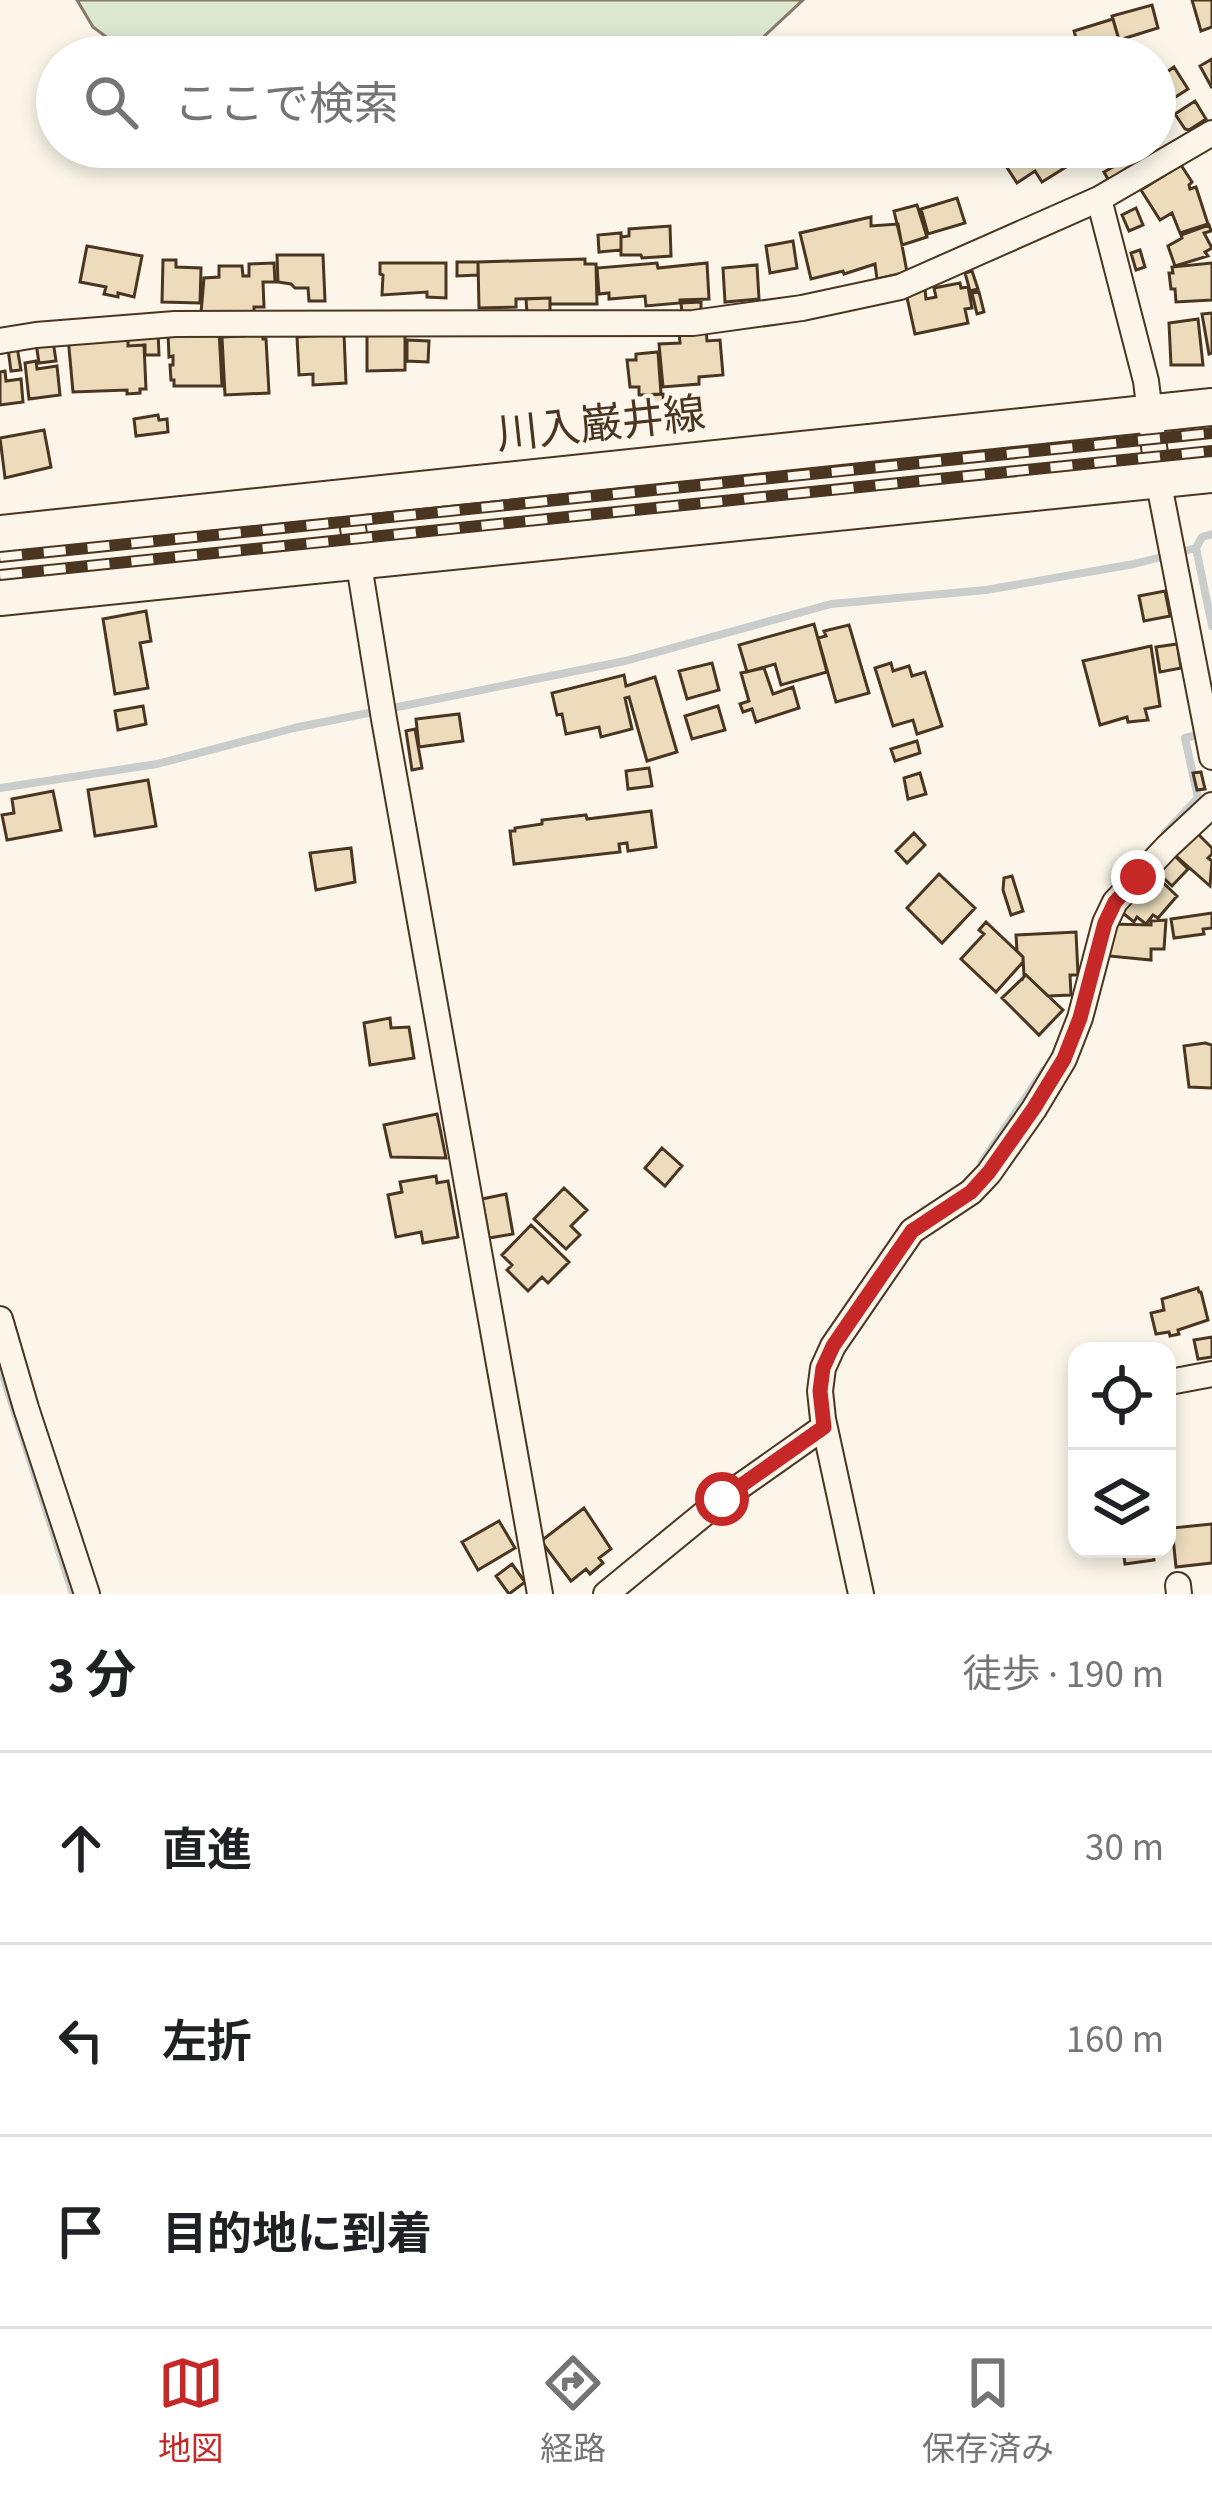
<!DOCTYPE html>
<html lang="ja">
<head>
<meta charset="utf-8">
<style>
  body { margin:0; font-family:"Source Sans 3","Noto Sans JP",sans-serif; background:#f2f2f2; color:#202124 }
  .controls { position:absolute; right:36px; bottom:36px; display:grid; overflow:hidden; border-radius:24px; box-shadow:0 6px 18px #0003 }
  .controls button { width:108px; height:108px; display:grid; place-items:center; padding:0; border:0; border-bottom:3px solid #e0e0e0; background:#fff; color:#202124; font:60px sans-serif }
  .stop { position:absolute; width:36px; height:36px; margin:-27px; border:9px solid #c62828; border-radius:50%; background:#fff }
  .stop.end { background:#c62828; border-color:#fff; box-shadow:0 3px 12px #0008 }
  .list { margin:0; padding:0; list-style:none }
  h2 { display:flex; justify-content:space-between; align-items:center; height:156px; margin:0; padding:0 48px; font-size:51px }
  h2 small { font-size:39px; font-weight:400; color:#757577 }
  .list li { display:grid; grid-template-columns:78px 1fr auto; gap:36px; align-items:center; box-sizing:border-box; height:192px; padding:0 48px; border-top:3px solid #e0e0e0 }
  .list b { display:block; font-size:45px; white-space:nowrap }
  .list em { font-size:39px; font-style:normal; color:#757577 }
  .icon { flex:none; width:66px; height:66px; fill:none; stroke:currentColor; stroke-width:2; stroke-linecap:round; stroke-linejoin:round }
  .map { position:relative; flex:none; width:1212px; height:1594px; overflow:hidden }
  .search { position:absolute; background:#fff; box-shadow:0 6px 18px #0003; left:36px; right:36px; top:36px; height:132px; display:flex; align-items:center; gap:30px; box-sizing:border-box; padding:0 42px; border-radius:66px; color:#757577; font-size:45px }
  .sheet { height:732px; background:#fff }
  nav { display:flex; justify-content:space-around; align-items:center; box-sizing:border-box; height:168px; border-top:3px solid #e0e0e0; background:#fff; font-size:33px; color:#757577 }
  nav a { display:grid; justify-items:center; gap:6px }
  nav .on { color:#c62828 }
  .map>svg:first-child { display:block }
  .green { fill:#dce7d0; stroke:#887966; stroke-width:3 }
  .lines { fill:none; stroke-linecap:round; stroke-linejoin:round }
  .stream { stroke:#c9cecd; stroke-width:8 }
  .building { fill:#ecdcbc; stroke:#4a3520; stroke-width:3 }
  .street-casing { stroke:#4a3520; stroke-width:28 }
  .secondary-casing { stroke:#4a3520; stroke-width:40 }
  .street { stroke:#fbf6e9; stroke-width:24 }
  .secondary { stroke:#fbf6e9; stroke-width:36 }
  .rail-casing { stroke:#4a3520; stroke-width:12 }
  .rail { stroke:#fbf6e9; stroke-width:8; stroke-dasharray:22; stroke-linecap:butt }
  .route { stroke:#c62828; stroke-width:15 }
  .labels { text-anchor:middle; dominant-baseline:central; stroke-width:9; stroke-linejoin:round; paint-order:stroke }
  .street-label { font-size:42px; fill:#4a3520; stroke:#fbf6e9 }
</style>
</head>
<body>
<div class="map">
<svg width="1212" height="1594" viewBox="0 0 1212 1594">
  <rect width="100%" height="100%" fill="#fbf6e9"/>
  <path class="green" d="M77,0H803L742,57H133L93,27Z"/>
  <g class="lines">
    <path class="stream" d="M1212,534L1202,537L1196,548L1212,626
      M0,788L157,764L294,728L625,661L831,604L986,590L1134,564L1196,548
      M1165,833L1198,798L1185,738L1205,733
      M982,1162L1044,1070
      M0,1366L73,1594"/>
  </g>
  <path class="building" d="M1192,0H1212V27L1201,31Z
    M1152,5L1158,28L1119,40L1112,16Z
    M1113,19L1124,57H1070L1069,55L1080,52L1074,31Z
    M1212,59V88L1200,66Z
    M1174,67L1188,89L1174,98L1160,77Z
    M1195,101L1206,119L1189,130L1185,129L1175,114Z
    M1047,147H1053L1066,167L1042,182L1035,171L1017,183L1002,160L1021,148L1028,160Z
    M1054,147H1090L1064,163Z
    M1102,147H1133L1141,159L1109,181L1104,172L1113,167Z
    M1181,165L1192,182L1189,185L1190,189L1196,187L1208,224L1180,233L1172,213L1160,220L1141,190Z
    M957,198L965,223L928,234L921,209Z
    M917,205L927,237L902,245L894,211Z
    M1136,208L1143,225L1129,231L1122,215Z
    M871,217V226L898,224L907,272L877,279L875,264L844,274L843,271L811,279L800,233Z
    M1209,225L1211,231L1204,233L1212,248L1205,252L1208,256L1175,266L1168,246L1182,238L1181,235Z
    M670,226L671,256L642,258L641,255H621V237L629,236V229Z
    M621,233V250L599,252L598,235Z
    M793,241L797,268L770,273L766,246Z
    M87,246L142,256L134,297L118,293V297L104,294L106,287L80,282Z
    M1140,250L1145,267L1136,270L1131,253Z
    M277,255H323L325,301H309L308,288H295L291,284L278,282Z
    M585,259V264H596L597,304H550V298L516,299V307L479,308L478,262Z
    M163,260H176V267L201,268L200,303L162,302Z
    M457,262H478V275L457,276Z
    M274,263L275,282H263L264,307H254V312L201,313L204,278L219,277V266H242L243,276H249V264Z
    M380,263H446V298L427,297V292L382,295L383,275L380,274Z
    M657,263L658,268L707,263L709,299L680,300V303L646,306L645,296L609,299V293L599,294L597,268Z
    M1212,263V300L1176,302L1175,289H1171L1169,273H1173L1172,267Z
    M757,265L759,299L725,302L723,268Z
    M972,271L978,289L970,291L965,273Z
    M960,283L961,288L968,287L972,308L965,309L968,323L915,334L906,293L925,289L926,299L936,297L934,288Z
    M979,292L984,312L977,314L972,293Z
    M550,298V313H527L526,299Z
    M701,302V312L682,313L681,303Z
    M1212,313V353L1209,354L1202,314Z
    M1198,319L1203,365H1171L1169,323Z
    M706,328L707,341L720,340L723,375L699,377V384L663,387L659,344L680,343L679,330Z
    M219,330L222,386H174V380H171L170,365H173V356L169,357L168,333Z
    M158,331L159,355H145V345L128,346V332Z
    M262,331L263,339H266L269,393L225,395L222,337L244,336Z
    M128,332V346L144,345L146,389H140V393L127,394V390L73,392L68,337Z
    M367,333H405V370L367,371Z
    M344,334L346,383L313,385V374L299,375L297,337Z
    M407,340L429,341L428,362L407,361Z
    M53,341L56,361L39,363L36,343Z
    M17,347L21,370L11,371L8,349Z
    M658,352L661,394L639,395V387H630L627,360H636V354Z
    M36,361L37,369L57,366L60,395L29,399L25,363Z
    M5,371L6,381L21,379L23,402L0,405V372Z
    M663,394L664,409L652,410L651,395Z
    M158,415L159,420L167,419L168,432L136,436L134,419Z
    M44,430L51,467L5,478L0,438Z
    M1165,591L1170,616L1144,621L1139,596Z
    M146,611L151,641L140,643L148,688L115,694L103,619Z
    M814,624L827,672L781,685L775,664L747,672L739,645Z
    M849,625L869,693L836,702L818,638L826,636L824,631Z
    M1177,644L1181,668L1160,672L1156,647Z
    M1151,646L1160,706L1145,709L1148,720L1128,722L1127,717L1100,725L1083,661Z
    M712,663L719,690L687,699L679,671Z
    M891,663L893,671L909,666L912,676L925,672L942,726L917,734L913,720L893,726L875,668Z
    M764,668L773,694L793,687L799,708L756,722L752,709L743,712L740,704L749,701L741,673Z
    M624,675L626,686L655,677L677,752L647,761L629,697L625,698L632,729L601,737L599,727L566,734L562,714L557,715L552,693Z
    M143,706L146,724L118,730L115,711Z
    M718,706L725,730L692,739L685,716Z
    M459,714L463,741L419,747L416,719Z
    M415,729L422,768L412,770L406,731Z
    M917,741L920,753L895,761L891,749Z
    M649,768L652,786L628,789L626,771Z
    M1201,772L1205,789L1197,790L1193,773Z
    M920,773L926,794L908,799L904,778Z
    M148,780L156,826L95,836L88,790Z
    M53,791L61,830L7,840L2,815L14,813L12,799Z
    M651,811L656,847L628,851L627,843L619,844L620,852L514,864L510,831H515V828L542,824V820L586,815L587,819Z
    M1195,831L1212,848V854L1208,858L1212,861L1210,886L1175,855Z
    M914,833L925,845L907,863L896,851Z
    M351,848L355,882L316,890L310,853Z
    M1172,853L1188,869L1172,886L1156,871Z
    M1153,873L1177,896L1158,918L1153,915L1146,924L1137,917L1134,922L1119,910Z
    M939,874L975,908L942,943L907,908Z
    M1012,876L1023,911L1011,915L1003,890L1004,878Z
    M1212,913V928L1203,929L1204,934L1174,938L1171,919Z
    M1166,920L1164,949H1151V960L1109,956L1110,924L1151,925V921Z
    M986,922L1023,957V962L996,992L961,959L984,934L979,930Z
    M1076,932L1078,975H1070L1071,995L1048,996L1025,974L1024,976L1023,957L1017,951L1016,935Z
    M1026,975L1063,1010L1039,1035L1002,998Z
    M390,1018L391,1028L409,1027L414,1058L370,1065L364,1023Z
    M1205,1043L1212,1045V1088L1189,1087L1184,1046Z
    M437,1114L446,1158L391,1157L384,1125Z
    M662,1148L682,1166L665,1186L645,1168Z
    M436,1176L437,1183L448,1181L458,1237L423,1243L421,1232L396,1237L388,1195L402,1192L400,1182Z
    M564,1188L587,1210L571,1226L580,1235L566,1249L534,1219Z
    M506,1194L513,1234L489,1238L482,1199Z
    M531,1225L569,1262L548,1283L542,1277L528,1291L507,1270L512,1265L502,1255Z
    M1198,1288L1199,1292H1201L1208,1320L1178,1330L1179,1334L1170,1336L1169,1332L1156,1334L1151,1313L1164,1310L1162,1299Z
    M1212,1337V1357L1198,1359L1194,1340Z
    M584,1508L611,1549L599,1558L603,1563L590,1574L586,1569L571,1581L541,1541Z
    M499,1521L515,1548L478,1570L462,1542Z
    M1212,1524V1563L1176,1567L1172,1528Z
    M1123,1549H1160V1552L1153,1553L1154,1560L1125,1564Z
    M512,1564L525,1582L509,1594L496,1576Z"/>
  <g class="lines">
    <defs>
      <path id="street" d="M1099,199L1146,381L1158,479L1212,757
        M0,341L36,335L175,324L693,323L802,308L900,287L1099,199L1212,133
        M348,497L384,719L540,1594
        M0,1319L26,1408L87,1594
        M1175,1381L1212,1374
        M1178,1585L1179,1594
        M606,1594L722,1499L824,1427
        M861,1594L823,1419L820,1391L823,1368L833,1346L912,1231L971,1192L989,1173L1034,1109L1064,1059L1080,1018L1105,923L1115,902L1167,847L1212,805"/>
      <path id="secondary" d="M0,534L1212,407
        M0,597L1212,474"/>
    </defs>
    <use href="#street" class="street-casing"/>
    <use href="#secondary" class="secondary-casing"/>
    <use href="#street" class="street"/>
    <use href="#secondary" class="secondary"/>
    <defs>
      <path id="rail" d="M0,557L1212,433
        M0,575L1212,451"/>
    </defs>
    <use href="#rail" class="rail-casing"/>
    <use href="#rail" class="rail"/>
  </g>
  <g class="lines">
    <path class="route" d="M722,1499L824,1427L820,1391L823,1368L833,1346L912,1231L971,1192L989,1172L1034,1108L1064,1059L1080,1018L1105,923L1115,902L1138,877"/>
  </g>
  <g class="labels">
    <g class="street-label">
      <text transform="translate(601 425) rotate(-6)">川入巌井線</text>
    </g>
  </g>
</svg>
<div class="controls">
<button><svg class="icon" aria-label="locate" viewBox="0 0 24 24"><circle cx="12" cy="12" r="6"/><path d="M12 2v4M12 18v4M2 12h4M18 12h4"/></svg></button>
<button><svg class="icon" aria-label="layers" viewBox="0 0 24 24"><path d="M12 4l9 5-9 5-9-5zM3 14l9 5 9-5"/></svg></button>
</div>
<div class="stop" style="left:722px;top:1499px"></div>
<div class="stop end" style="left:1138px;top:877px"></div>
<div class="search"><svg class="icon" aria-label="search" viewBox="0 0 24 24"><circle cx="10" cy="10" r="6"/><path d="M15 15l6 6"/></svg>ここで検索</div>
</div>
<section class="sheet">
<h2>3 分<small>徒歩 · 190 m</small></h2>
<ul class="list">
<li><svg class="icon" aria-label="ahead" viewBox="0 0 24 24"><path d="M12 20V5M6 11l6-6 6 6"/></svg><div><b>直進</b></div><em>30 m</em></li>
<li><svg class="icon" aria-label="left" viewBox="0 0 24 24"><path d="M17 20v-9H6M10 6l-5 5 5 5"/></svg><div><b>左折</b></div><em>160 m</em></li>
<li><svg class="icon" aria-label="arrive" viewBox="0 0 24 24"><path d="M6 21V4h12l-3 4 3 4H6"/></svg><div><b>目的地に到着</b></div></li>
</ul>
</section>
<nav>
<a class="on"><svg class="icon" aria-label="map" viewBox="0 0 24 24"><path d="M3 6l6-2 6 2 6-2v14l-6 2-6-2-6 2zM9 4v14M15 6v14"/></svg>地図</a>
<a><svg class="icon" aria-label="directions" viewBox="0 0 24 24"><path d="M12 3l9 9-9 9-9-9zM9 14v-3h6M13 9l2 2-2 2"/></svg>経路</a>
<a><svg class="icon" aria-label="saved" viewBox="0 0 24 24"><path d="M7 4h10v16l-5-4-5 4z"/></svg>保存済み</a>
</nav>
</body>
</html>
